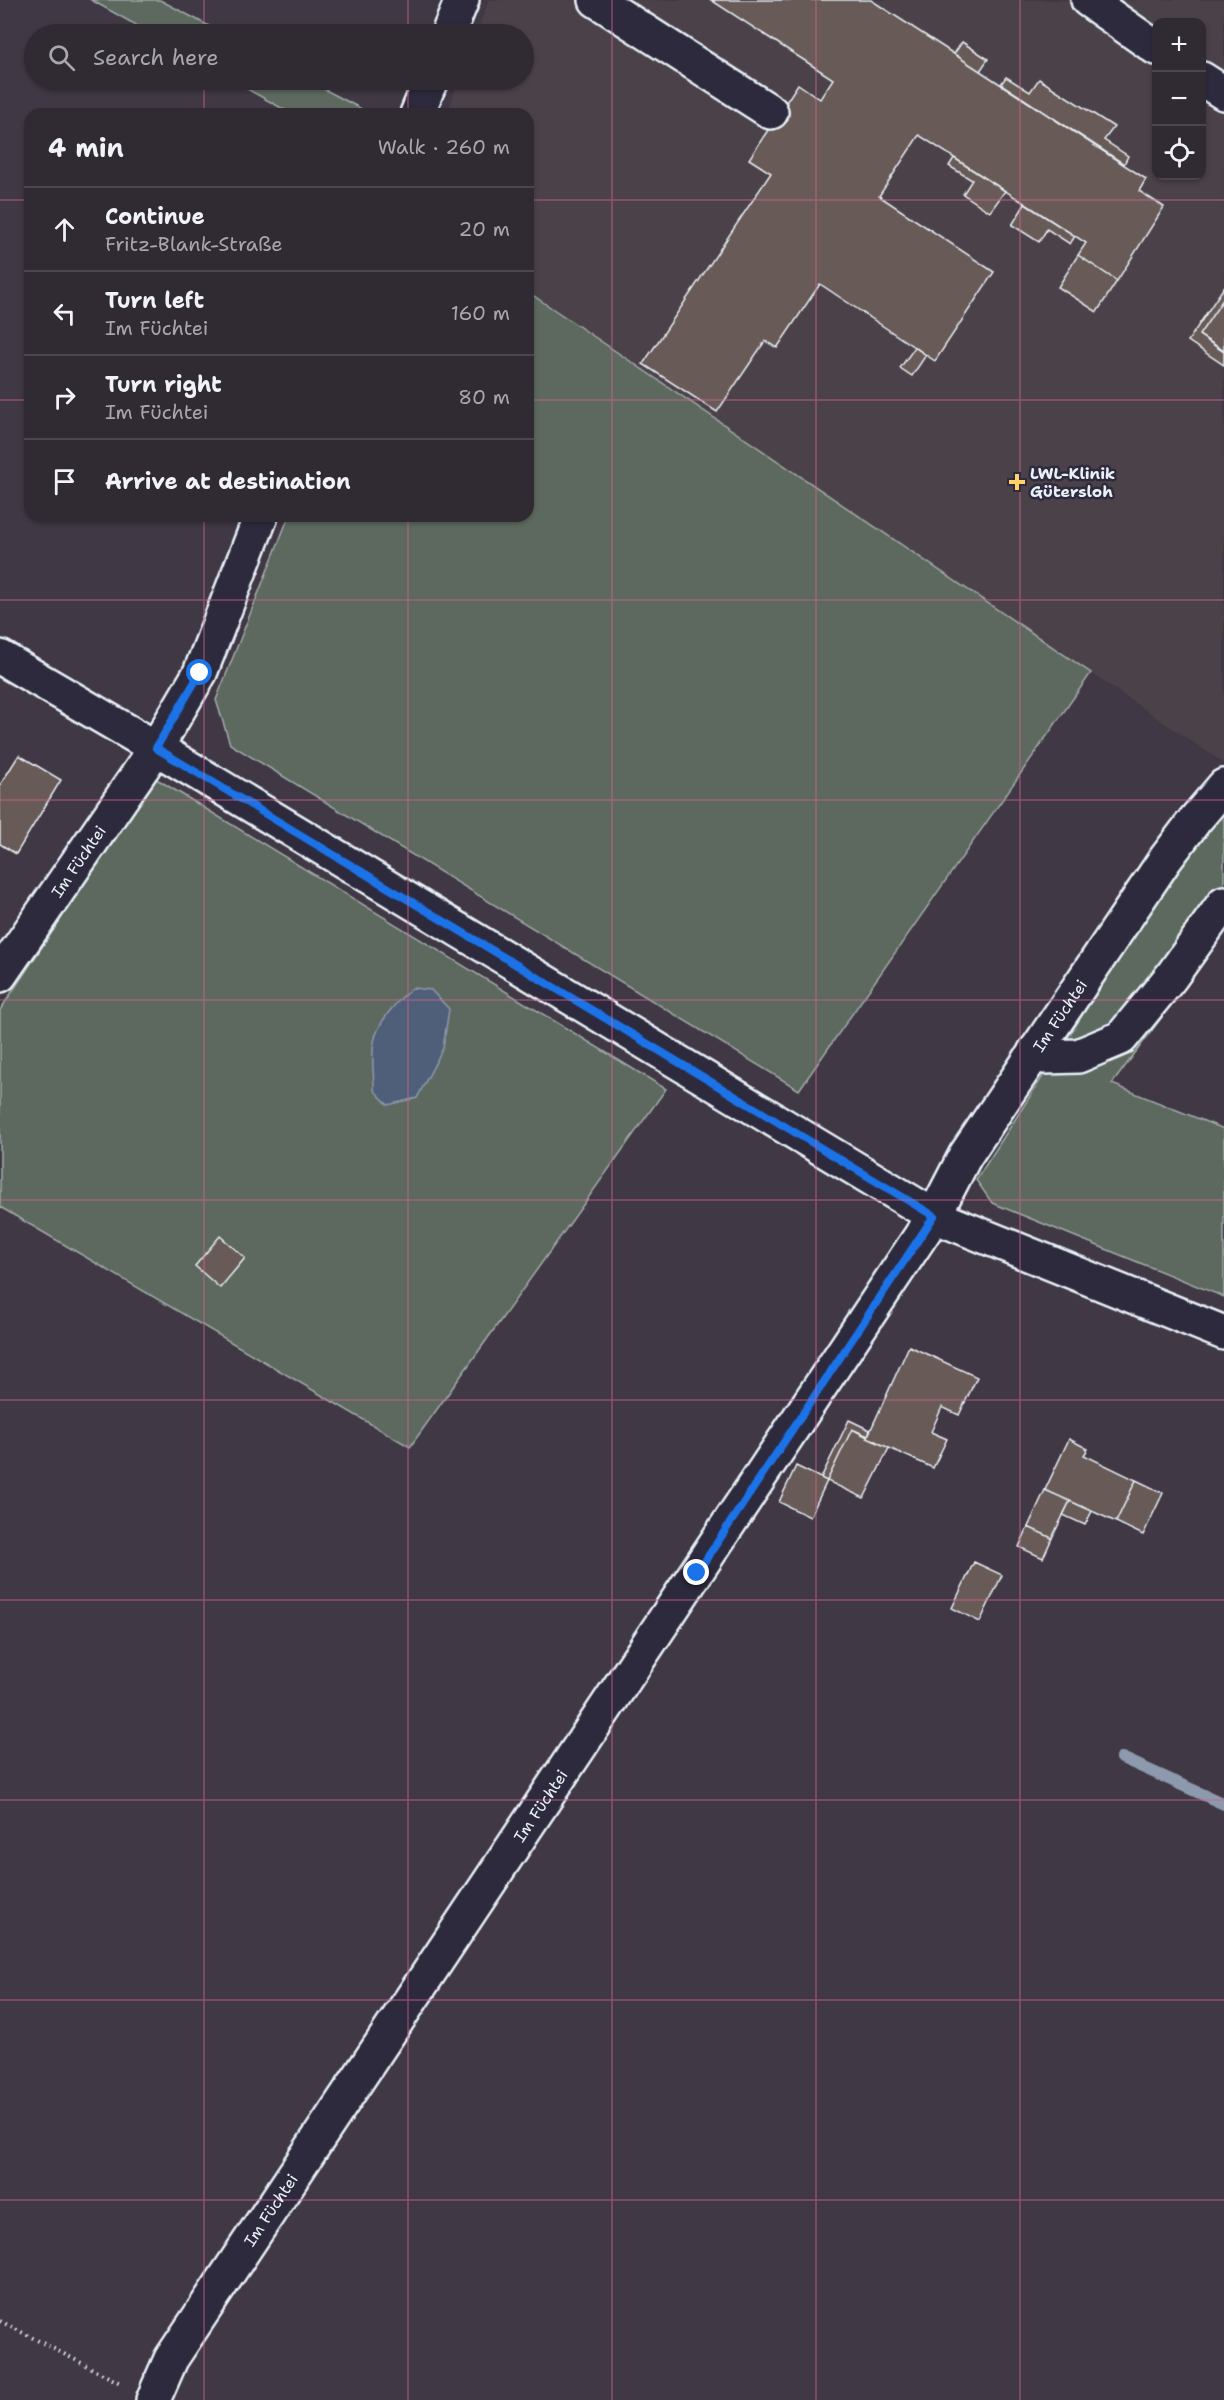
<!DOCTYPE html>
<html lang="en">
<head>
<meta charset="utf-8">
<style>
  body { margin:0; font-family:"Shantell Sans",sans-serif; background:#3c363f; color:#f1f3f6 }
  .controls { position:absolute; right:18px; top:18px; display:grid; overflow:hidden; border-radius:12px; box-shadow:0 2px 4px #0004 }
  .controls button { width:54px; height:54px; display:grid; place-items:center; padding:0; border:0; border-bottom:2px solid #4b464e; background:#302a33; color:#f1f3f6; font:30px sans-serif }
  .stop { position:absolute; width:18px; height:18px; margin:-14px; border:4px solid #1a73e8; border-radius:50%; background:#fff }
  .stop.end { background:#1a73e8; border-color:#fff; box-shadow:0 2px 6px #0008 }
  .list { margin:0; padding:0; list-style:none }
  h2 { display:flex; justify-content:space-between; align-items:center; height:78px; margin:0; padding:0 24px; font-size:26px }
  h2 small { font-size:20px; font-weight:400; color:#a8a7ac }
  .list li { display:grid; grid-template-columns:39px 1fr auto; gap:18px; align-items:center; box-sizing:border-box; height:84px; padding:0 24px; border-top:2px solid #4b464e }
  .list b { display:block; font-size:22px; white-space:nowrap }
  .list p { margin:0; font-size:20px; white-space:nowrap; color:#a8a7ac }
  .list em { font-size:20px; font-style:normal; color:#a8a7ac }
  .icon { flex:none; width:33px; height:33px; fill:none; stroke:currentColor; stroke-width:2; stroke-linecap:round; stroke-linejoin:round }
  .map { position:relative; flex:none; width:1224px; height:2400px; overflow:hidden }
  .search { position:absolute; background:#302a33; box-shadow:0 2px 4px #0004; left:24px; top:24px; width:510px; height:66px; display:flex; align-items:center; gap:15px; box-sizing:border-box; padding:0 21px; border-radius:33px; color:#a8a7ac; font-size:22px }
  .panel { position:absolute; background:#302a33; box-shadow:0 2px 4px #0004; left:24px; top:108px; width:510px; height:414px; border-radius:18px }
  .map>svg:first-child { display:block }
  .built { fill:#4c4249; fill-rule:evenodd }
  .green { fill:#5d695e; stroke:#a2adab; stroke-width:1.5 }
  .water { fill:#505e79; stroke:#8d99ac; stroke-width:1.5 }
  .lines { fill:none; stroke-linecap:round; stroke-linejoin:round }
  .stream { stroke:#8d99ac; stroke-width:12 }
  .building { fill:#675a56; stroke:#e8f1f8; stroke-width:1.5 }
  .minor-casing { stroke:#e8f1f8; stroke-width:38 }
  .path { stroke:#e8f1f8; stroke-width:4; stroke-dasharray:1.5 4.5; stroke-linecap:butt }
  .minor { stroke:#2f2a3d; stroke-width:33 }
  .route { stroke:#1a73e8; stroke-width:8 }
  .grid { fill:none; stroke:#cf6492; stroke-width:1.5; stroke-opacity:0.55 }
  .poi-dot { fill:#ffd166; stroke:#2f2a3d; stroke-width:2 }
  .labels { text-anchor:middle; dominant-baseline:central; stroke-width:5; stroke-linejoin:round; paint-order:stroke }
  .poi-label { font-size:16px; font-weight:bold; fill:#e8f1f8; stroke:#2f2a3d; text-anchor:start }
  .street-label { font-size:16px; fill:#e8f1f8; stroke:#2f2a3d }
</style>
</head>
<body>
<div class="map">
<svg width="1224" height="2400" viewBox="0 0 1224 2400">
  <rect width="100%" height="100%" fill="#403844"/>
  <filter id="ink" filterUnits="userSpaceOnUse"><feTurbulence type="fractalNoise" baseFrequency=".0167" numOctaves="2"/><feDisplacementMap in="SourceGraphic" scale="12" xChannelSelector="R" yChannelSelector="G"/><feConvolveMatrix kernelMatrix="1 2 1 2 8 2 1 2 1" color-interpolation-filters="sRGB"/></filter>
  <g filter="url(#ink)">
    <path class="built" d="M489,0H1224V763L528,292V114H447L459,80H524V34H476ZM1156,22H1202V176H1156Z"/>
    <path class="green" d="M91,0H160L224,34H152Z
      M231,80H307L371,114H292Z
      M528,292L1091,673L799,1090L230,744L216,700L289,516H528Z
      M155,778L666,1089L410,1447L0,1207V1010Z
      M1224,810V934L1112,1084L1224,1129V1297L992,1203L976,1180L1174,873Z"/>
    <path class="water" d="M413,988L431,990L449,1009L443,1048L417,1098L388,1105L374,1090C374,1075 371,1057 374,1042C377,1023 398,999 413,988Z"/>
    <g class="lines">
      <path class="stream" d="M1122,1758L1224,1804"/>
    </g>
    <path class="building" d="M711,0H871L1146,179L1139,191L1164,207L1117,281L1078,255L1086,243L919,135L879,196L994,272L935,361L820,284L777,348L765,341L717,412L643,364L771,173L749,159L798,84L820,99L833,79Z
      M962,42L988,59L980,71L954,54Z
      M1006,77L1030,92L1039,79L1114,127L1104,140L1128,156L1124,164L1001,84Z
      M954,158L1005,191L990,212L963,194L972,180L949,166Z
      M1025,204L1075,236L1070,244L1047,229L1039,242L1012,225Z
      M1078,255L1117,281L1097,312L1058,287Z
      M1224,287V298L1199,335L1224,351V365L1188,341Z
      M1224,298V352L1199,335Z
      M915,347L926,355L912,376L900,368Z
      M19,755L61,780L16,854L0,844V785Z
      M220,1236L245,1258L220,1288L195,1266Z
      M909,1346L977,1377L959,1415L942,1407L931,1432L947,1439L933,1468L867,1438Z
      M849,1420L870,1430L868,1436L852,1429L827,1481L821,1478Z
      M852,1429L889,1448L864,1498L827,1481Z
      M1069,1439L1088,1449L1084,1455L1136,1480L1116,1522L1045,1490Z
      M796,1466L827,1481L810,1517L779,1502Z
      M1136,1480L1163,1493L1143,1535L1116,1522Z
      M1045,1490L1070,1501L1052,1538L1028,1527Z
      M1070,1501L1092,1511L1085,1525L1063,1515Z
      M1028,1527L1052,1538L1043,1558L1019,1547Z
      M974,1562L1002,1575L980,1622L952,1608Z"/>
    <g class="lines">
      <defs>
        <g id="minor">
          <path d="M596,0L771,112"/>
          <path d="M1088,0L1156,48"/>
          <path d="M448,34L462,0"/>
          <path d="M1202,79L1224,93"/>
          <path d="M417,114L431,80"/>
          <path d="M0,657L156,748L934,1216L1224,1333"/>
          <path id="s1" d="M0,975L156,748L200,673L261,516"/>
          <path d="M1035,1051L1044,1057L1078,1056L1121,1038L1171,977L1224,903"/>
          <path id="s2" d="M153,2400L171,2359L934,1216L965,1156L1164,861L1195,820L1224,786"/>
        </g>
      </defs>
      <use href="#minor" class="minor-casing"/>
      <path class="path" d="M0,2321L122,2384"/>
      <use href="#minor" class="minor"/>
    </g>
  </g>
  <g class="lines" filter="url(#ink)">
    <path class="route" d="M200,673L156,748L934,1216L697,1573"/>
  </g>
  <path class="grid" d="M204,0V34M408,0V34M612,0V2400M816,0V2400M1020,0V2400M204,80V114M408,80V114M0,200H30M528,200H1224M0,400H30M528,400H1224M204,516V2400M408,516V2400M0,600H1224M0,800H1224M0,1000H1224M0,1200H1224M0,1400H1224M0,1600H1224M0,1800H1224M0,2000H1224M0,2200H1224"/>
  <path class="poi-dot" d="M1014 473h6v6h6v6h-6v6h-6v-6h-6v-6h6z"/>
  <g class="labels">
    <g class="poi-label">
      <text x="1030" y="473">LWL-Klinik<tspan x="1030" dy="18">Gütersloh</tspan></text>
    </g>
    <g class="street-label">
      <text stroke="none"><textPath href="#s1" startOffset="138">Im Füchtei</textPath></text>
      <text stroke="none"><textPath href="#s2" startOffset="1656">Im Füchtei</textPath></text>
      <text stroke="none"><textPath href="#s2" startOffset="710">Im Füchtei</textPath></text>
      <text stroke="none"><textPath href="#s2" startOffset="224">Im Füchtei</textPath></text>
    </g>
  </g>
</svg>
<div class="controls">
<button>+</button>
<button>−</button>
<button><svg class="icon" aria-label="locate" viewBox="0 0 24 24"><circle cx="12" cy="12" r="6"/><path d="M12 2v4M12 18v4M2 12h4M18 12h4"/></svg></button>
</div>
<div class="stop" style="left:200px;top:673px"></div>
<div class="stop end" style="left:697px;top:1573px"></div>
<div class="search"><svg class="icon" aria-label="search" viewBox="0 0 24 24"><circle cx="10" cy="10" r="6"/><path d="M15 15l6 6"/></svg>Search here</div>
<section class="panel">
<h2>4 min<small>Walk · 260 m</small></h2>
<ul class="list">
<li><svg class="icon" aria-label="ahead" viewBox="0 0 24 24"><path d="M12 20V5M6 11l6-6 6 6"/></svg><div><b>Continue</b><p>Fritz-Blank-Straße</p></div><em>20 m</em></li>
<li><svg class="icon" aria-label="left" viewBox="0 0 24 24"><path d="M17 20v-9H6M10 6l-5 5 5 5"/></svg><div><b>Turn left</b><p>Im Füchtei</p></div><em>160 m</em></li>
<li><svg class="icon" aria-label="right" viewBox="0 0 24 24"><path d="M7 20v-9h11M14 6l5 5-5 5"/></svg><div><b>Turn right</b><p>Im Füchtei</p></div><em>80 m</em></li>
<li><svg class="icon" aria-label="arrive" viewBox="0 0 24 24"><path d="M6 21V4h12l-3 4 3 4H6"/></svg><div><b>Arrive at destination</b></div></li>
</ul>
</section>
</div>
</body>
</html>
